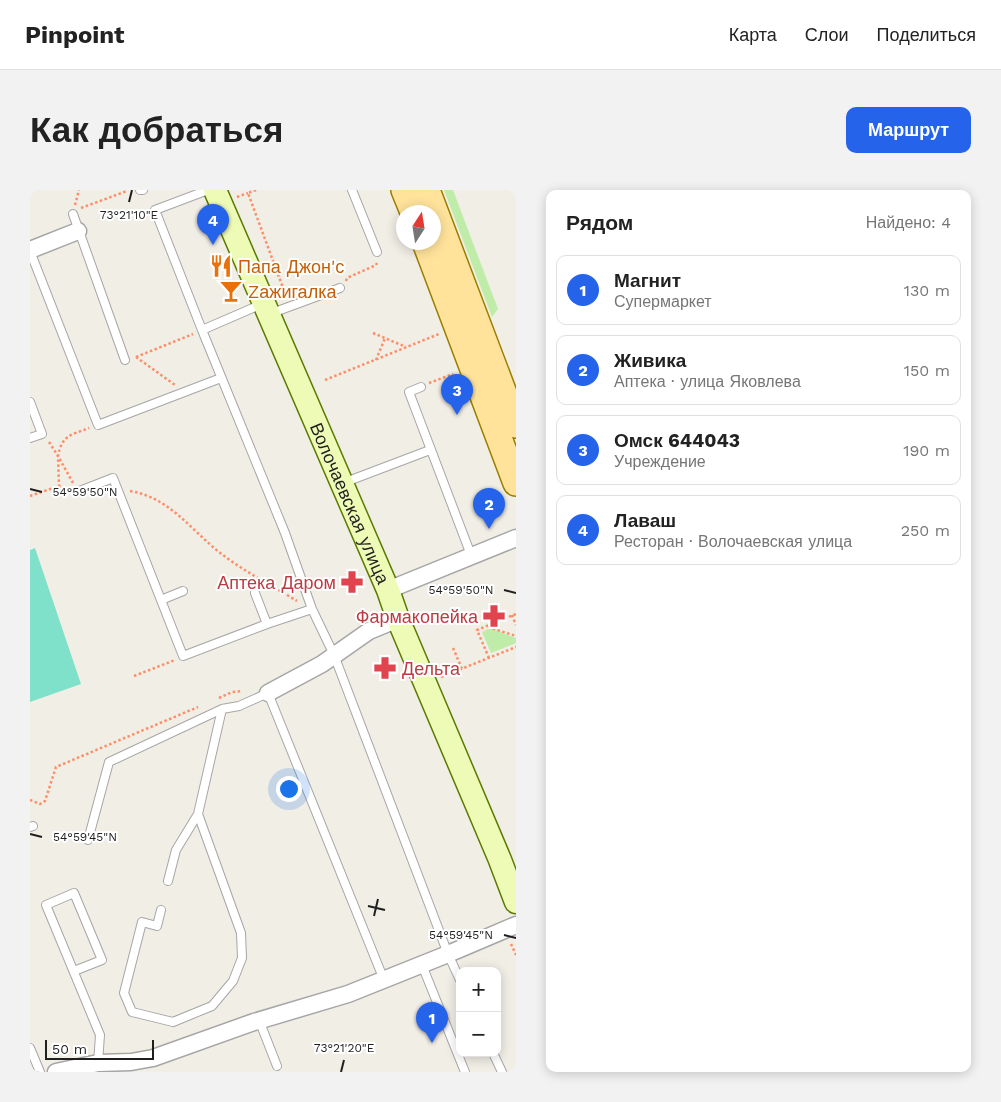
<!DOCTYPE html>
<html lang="ru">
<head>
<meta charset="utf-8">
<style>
  body { margin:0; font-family:"Work Sans",sans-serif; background:#f2f2f2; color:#222 }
  .controls { position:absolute; right:15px; bottom:15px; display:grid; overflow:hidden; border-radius:10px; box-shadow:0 2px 12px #0003 }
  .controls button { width:45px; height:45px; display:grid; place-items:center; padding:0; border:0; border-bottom:1px solid #e0e0e0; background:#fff; color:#222; font:25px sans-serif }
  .compass { position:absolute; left:366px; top:15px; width:45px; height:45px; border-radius:50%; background:#fff; box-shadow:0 2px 12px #0003; rotate:12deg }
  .scale { position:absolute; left:15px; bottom:12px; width:109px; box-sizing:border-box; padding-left:5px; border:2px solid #1f1f1f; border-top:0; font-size:14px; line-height:18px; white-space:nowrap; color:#1f1f1f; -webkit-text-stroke:4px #fff; paint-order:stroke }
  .you { position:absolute; left:258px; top:598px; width:18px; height:18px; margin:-12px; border:4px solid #fff; border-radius:50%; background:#1a73e8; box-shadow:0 0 0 8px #1a73e833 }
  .badge { display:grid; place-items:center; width:32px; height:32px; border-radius:50%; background:#2563eb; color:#fff; font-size:16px; font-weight:700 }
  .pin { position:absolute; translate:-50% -41px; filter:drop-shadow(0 1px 2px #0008) }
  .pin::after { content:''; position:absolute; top:26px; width:18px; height:15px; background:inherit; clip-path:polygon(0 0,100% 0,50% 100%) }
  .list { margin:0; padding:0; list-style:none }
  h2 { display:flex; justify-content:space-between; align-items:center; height:65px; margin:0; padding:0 20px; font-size:21px }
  h2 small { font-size:16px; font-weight:400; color:#767676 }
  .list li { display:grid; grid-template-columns:32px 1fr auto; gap:15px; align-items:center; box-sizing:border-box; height:70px; margin:0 10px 10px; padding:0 10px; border:1px solid #e0e0e0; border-radius:10px }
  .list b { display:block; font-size:19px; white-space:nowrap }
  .list p { margin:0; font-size:16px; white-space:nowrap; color:#767676 }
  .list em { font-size:16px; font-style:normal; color:#767676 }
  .map { position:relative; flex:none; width:486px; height:882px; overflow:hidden; border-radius:10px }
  header { display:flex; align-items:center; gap:30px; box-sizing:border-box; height:70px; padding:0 25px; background:#fff; border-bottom:1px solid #e0e0e0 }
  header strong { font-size:24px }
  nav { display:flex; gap:28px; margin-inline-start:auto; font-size:18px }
  .intro { display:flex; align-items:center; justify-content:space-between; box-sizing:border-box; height:120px; padding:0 30px }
  h1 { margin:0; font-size:35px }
  .button { padding:12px 22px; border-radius:10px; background:#2563eb; color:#fff; font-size:18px; font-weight:700 }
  main { display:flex; gap:30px; padding:0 30px }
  aside { flex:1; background:#fff; border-radius:10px; box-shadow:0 2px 12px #0003 }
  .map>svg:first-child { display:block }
  .grass { fill:#c0eca9 }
  .pitch { fill:#80e1cb }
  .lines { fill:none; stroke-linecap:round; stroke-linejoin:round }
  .lane-casing { stroke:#a6a6a6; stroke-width:10 }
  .street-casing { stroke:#a6a6a6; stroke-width:19 }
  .secondary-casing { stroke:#5b7a01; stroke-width:25 }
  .primary-casing { stroke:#9a7e00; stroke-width:28 }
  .path { stroke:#fe8e68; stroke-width:2.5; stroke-dasharray:2.5 2.5; stroke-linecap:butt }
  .lane { stroke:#fff; stroke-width:8 }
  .street { stroke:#fff; stroke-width:16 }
  .secondary { stroke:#eefbb7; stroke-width:22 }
  .primary { stroke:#ffe39b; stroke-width:25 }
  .ticks { fill:none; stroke:#1f1f1f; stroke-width:2 }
  .labels { text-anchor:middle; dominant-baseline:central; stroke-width:4; stroke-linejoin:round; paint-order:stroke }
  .food-label { font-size:18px; fill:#c56008; stroke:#fff; text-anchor:start }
  .street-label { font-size:18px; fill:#1f1f1f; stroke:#fff }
  .health-label { font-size:18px; fill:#be3a42; stroke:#fff; text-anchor:end }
  .ticks-label { font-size:12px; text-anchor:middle; fill:#1f1f1f; stroke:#fff; stroke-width:4; stroke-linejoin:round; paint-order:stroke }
</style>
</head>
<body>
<header>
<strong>Pinpoint</strong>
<nav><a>Карта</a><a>Слои</a><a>Поделиться</a></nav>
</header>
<div class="intro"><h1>Как добраться</h1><a class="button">Маршрут</a></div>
<main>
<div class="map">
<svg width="486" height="882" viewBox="0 0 486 882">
  <rect width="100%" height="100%" fill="#f0eee5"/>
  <path class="grass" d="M414,0H423L468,119L462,127Z
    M460,438L486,448V453L461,463L452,442Z"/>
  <path class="pitch" d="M5,358L51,494L0,512V360Z"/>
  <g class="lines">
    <defs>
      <path id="lane" d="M110,0H113
        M322,0L347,62
        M43,24L95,170
        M0,61L68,235L191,188
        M232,114L172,140L255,343L282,419L304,465L418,764L430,790
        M242,123L310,98
        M172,140L125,20L178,0
        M391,197L379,202L441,365
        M0,212L12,244L0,248
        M313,293L400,260
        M47,302L83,288L153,466L237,434L282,419
        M225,403L237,434
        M131,410L153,401
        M0,637L3,636
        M58,650L79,572L192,519
        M138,691L146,660L168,624
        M131,720L127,736L112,732L94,803L102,822L143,832L182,816L203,791L212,768L211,743L168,624L192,519L209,516L238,503L354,790
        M392,775L435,882
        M44,781L72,770L44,703L16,715L70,845L68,873
        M229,830L247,876
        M0,858L10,882
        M463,863L472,882"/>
      <path id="street" d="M0,60L48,41
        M358,400L486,348
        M238,503L292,474L339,441L368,429
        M26,882L68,873L101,872L123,868L224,832L318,804L418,764L486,735"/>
      <g id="secondary">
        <path id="s1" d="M185,0L358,400L368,429L470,670L486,712"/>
      </g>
      <path id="primary" d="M374,0L383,22
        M397,0L486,235
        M395,52L486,293"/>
    </defs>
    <use href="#lane" class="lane-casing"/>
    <use href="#street" class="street-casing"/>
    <use href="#secondary" class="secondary-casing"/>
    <use href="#primary" class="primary-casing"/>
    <path class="path" d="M226,0L218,3L256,106
      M207,7L218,3
      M45,15L49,0
      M51,18L97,1
      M316,91L317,88L346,75L347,73
      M343,143L376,157
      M106,167L163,144
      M106,167L145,195
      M346,170L355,148
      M295,190L409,144
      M399,193L423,184
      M19,252L28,266L29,296
      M43,293L28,266C32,245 41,245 59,238
      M100,301C140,308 159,338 189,362C213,381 241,395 267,411
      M0,306L29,296L38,299
      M482,425L486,435
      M458,437L486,446
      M423,458L432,479
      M459,468L447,440L486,424
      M104,486L145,470
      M411,487L486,457
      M189,508L202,502L212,501
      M0,610L10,614L15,611L26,577L168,517
      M481,754L486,765"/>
    <use href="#lane" class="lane"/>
    <use href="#street" class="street"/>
    <use href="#secondary" class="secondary"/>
    <use href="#primary" class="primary"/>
  </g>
  <path class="ticks" d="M99,12L102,0M0,299L12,302M474,400L486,403M0,644L12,647M338,716L355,720M344,726L348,709M474,745L486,748M311,882L314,870"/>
  <defs>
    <symbol id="restaurant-bare" viewBox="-9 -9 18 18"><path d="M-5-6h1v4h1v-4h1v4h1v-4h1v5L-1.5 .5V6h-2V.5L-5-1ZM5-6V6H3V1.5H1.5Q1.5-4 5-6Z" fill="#e8710a" stroke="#fff" stroke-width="2.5" paint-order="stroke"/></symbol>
    <symbol id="bar-bare" viewBox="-9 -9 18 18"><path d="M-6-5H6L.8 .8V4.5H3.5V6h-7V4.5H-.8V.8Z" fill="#e8710a" stroke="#fff" stroke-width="2.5" paint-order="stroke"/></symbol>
    <symbol id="pharmacy-bare" viewBox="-9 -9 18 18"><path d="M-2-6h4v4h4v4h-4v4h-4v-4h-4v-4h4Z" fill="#e0444e" stroke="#fff" stroke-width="2.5" paint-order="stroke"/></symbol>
  </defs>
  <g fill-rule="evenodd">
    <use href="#restaurant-bare" x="175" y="60" width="32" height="32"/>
    <use href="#bar-bare" x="185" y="85" width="32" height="32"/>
    <use href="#pharmacy-bare" x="306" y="376" width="32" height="32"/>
    <use href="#pharmacy-bare" x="448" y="410" width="32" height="32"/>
    <use href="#pharmacy-bare" x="339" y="462" width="32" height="32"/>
  </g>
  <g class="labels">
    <g class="food-label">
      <text x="208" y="76">Папа Джон'с</text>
      <text x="218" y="101">Zажигалка</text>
    </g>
    <g class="street-label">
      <text stroke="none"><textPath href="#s1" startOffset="341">Волочаевская улица</textPath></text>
    </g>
    <g class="health-label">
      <text x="306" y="392">Аптека Даром</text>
      <text x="448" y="426">Фармакопейка</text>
      <text x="372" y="478" text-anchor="start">Дельта</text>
    </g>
  </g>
  <g class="ticks-label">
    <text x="99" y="29">73°21'10"E</text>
    <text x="55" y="306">54°59'50"N</text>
    <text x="431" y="404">54°59'50"N</text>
    <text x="55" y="651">54°59'45"N</text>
    <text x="431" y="749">54°59'45"N</text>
    <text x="314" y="862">73°21'20"E</text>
  </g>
</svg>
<div class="controls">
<button>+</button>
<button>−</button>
</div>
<svg class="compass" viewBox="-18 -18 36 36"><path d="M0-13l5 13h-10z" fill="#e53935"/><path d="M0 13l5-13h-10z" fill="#767676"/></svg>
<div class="scale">50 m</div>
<div class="you"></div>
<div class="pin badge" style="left:402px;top:853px">1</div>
<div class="pin badge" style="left:459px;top:339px">2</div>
<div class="pin badge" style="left:427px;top:225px">3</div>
<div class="pin badge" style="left:183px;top:55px">4</div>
</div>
<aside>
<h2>Рядом<small>Найдено: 4</small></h2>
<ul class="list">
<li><span class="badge">1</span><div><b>Магнит</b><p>Супермаркет</p></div><em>130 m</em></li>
<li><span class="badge">2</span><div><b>Живика</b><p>Аптека · улица Яковлева</p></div><em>150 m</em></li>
<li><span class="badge">3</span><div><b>Омск 644043</b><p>Учреждение</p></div><em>190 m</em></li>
<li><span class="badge">4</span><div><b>Лаваш</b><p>Ресторан · Волочаевская улица</p></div><em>250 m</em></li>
</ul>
</aside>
</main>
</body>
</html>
